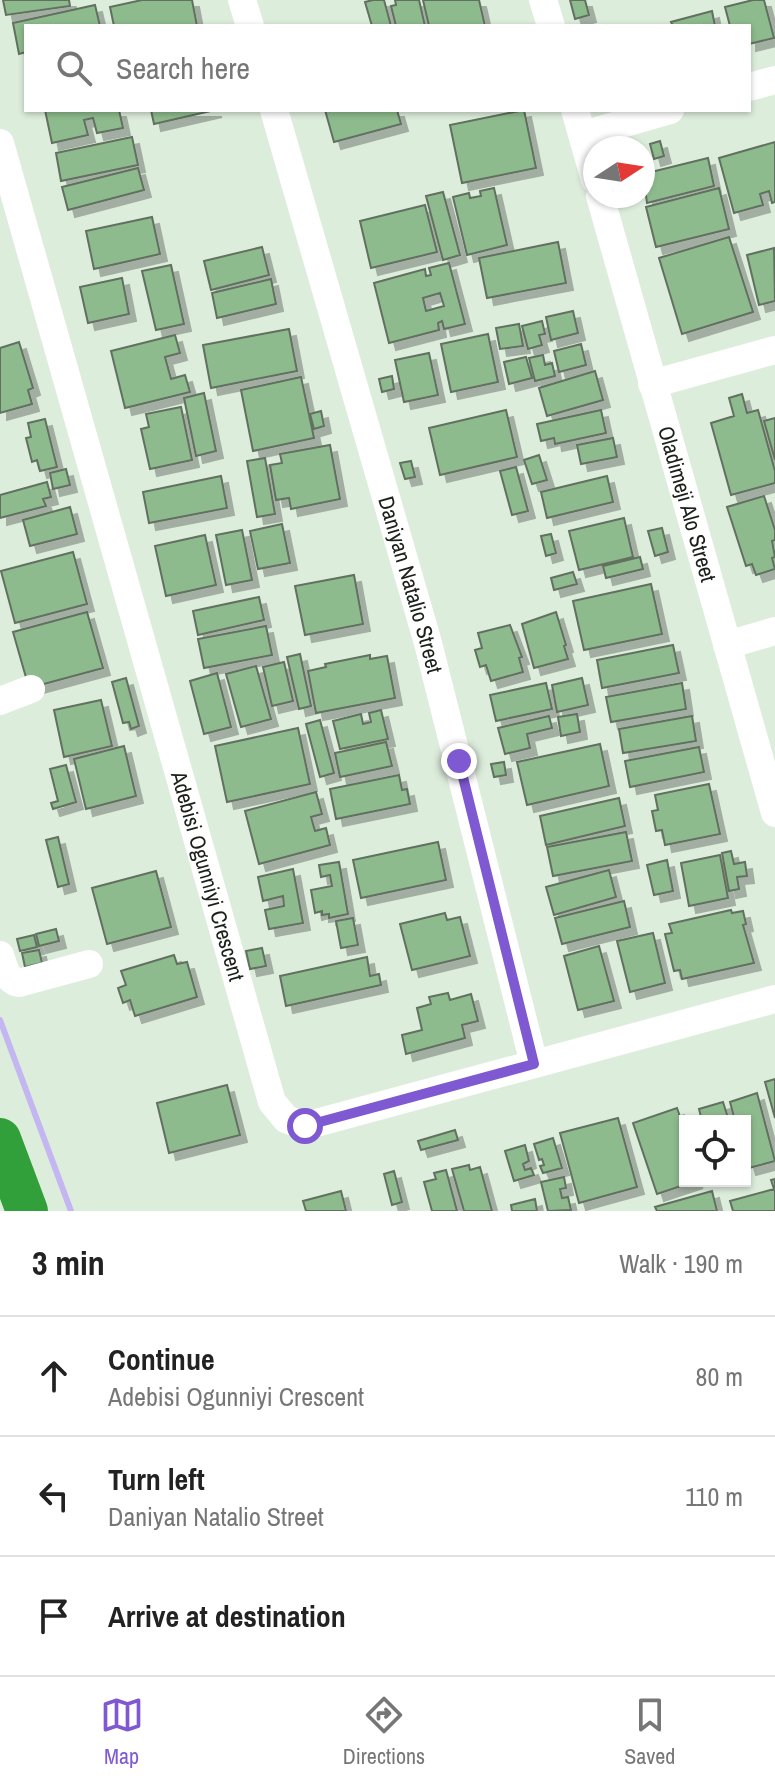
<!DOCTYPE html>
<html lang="en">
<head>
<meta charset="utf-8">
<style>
  body { margin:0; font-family:"Archivo Narrow",sans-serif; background:#f6f6f6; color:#222 }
  .controls { position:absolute; right:24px; bottom:24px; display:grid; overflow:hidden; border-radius:0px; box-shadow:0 2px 6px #0004 }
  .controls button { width:72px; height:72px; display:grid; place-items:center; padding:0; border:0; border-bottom:2px solid #e0e0e0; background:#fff; color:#222; font:40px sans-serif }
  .compass { position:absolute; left:583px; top:136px; width:72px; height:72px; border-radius:50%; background:#fff; box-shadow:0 2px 6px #0004; rotate:78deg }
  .stop { position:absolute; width:24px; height:24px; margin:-18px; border:6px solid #7e59d2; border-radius:50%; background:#fff }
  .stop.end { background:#7e59d2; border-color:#fff; box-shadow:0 2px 8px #0008 }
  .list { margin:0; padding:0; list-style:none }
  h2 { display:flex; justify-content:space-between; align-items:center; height:104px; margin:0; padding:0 32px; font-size:34px }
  h2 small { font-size:26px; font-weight:400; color:#767676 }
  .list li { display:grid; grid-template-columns:52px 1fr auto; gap:24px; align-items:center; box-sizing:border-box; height:120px; padding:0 32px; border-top:2px solid #e0e0e0 }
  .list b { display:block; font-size:30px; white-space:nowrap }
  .list p { margin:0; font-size:26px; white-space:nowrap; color:#767676 }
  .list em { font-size:26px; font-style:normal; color:#767676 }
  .icon { flex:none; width:44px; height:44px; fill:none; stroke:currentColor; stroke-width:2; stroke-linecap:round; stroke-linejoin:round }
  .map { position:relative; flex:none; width:775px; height:1211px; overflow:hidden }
  .search { position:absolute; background:#fff; box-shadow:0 2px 6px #0004; left:24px; right:24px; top:24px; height:88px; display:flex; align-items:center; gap:20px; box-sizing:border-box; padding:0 28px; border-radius:0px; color:#767676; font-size:30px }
  .sheet { height:464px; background:#fff }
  nav { display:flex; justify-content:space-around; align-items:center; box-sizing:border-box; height:112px; border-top:2px solid #e0e0e0; background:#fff; font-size:22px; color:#767676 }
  nav a { display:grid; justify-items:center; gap:4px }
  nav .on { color:#7e59d2 }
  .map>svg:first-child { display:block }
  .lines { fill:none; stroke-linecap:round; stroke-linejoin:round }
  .stream { stroke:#c3b6f1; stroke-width:6 }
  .building { fill:#8dbb8d; stroke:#627061; stroke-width:2; fill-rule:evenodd; filter:url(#shadow) }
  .minor { stroke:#fff; stroke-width:28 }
  .highway { stroke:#31a03a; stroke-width:42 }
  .route { stroke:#7e59d2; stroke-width:10 }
  .labels { text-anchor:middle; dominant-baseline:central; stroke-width:6; stroke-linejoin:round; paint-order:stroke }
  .street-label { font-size:22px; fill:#1a201a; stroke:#eafae9 }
</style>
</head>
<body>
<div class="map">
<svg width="775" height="1211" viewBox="0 0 775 1211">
  <defs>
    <filter id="shadow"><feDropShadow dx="7" dy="7" stdDeviation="0" flood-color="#0004"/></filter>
  </defs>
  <rect width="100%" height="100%" fill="#ddeddc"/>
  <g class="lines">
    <path class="stream" d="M0,1020L71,1211"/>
  </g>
  <path class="building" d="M3,0H69L70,6L6,15Z
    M142,0H192L197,26H114L110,7Z
    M373,0H384L391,26H372L365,2Z
    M395,0H419L425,26H396L391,6L396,5Z
    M423,0H479L485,26H429Z
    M570,0H585L589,15L575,19Z
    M753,0H764L774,38L749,44V26H730L725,7Z
    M95,5L100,26H26V52L19,54L13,23Z
    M712,11L715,26H673L671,22Z
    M45,110H119L123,128L97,133L93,118L84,120L88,135L52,143Z
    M151,110H215L154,124Z
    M325,110H397L401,124L334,142Z
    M524,110L536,168L462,183L450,125Z
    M132,137L138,165L61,181L56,153Z
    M660,141L664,156L654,159L650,144Z
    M775,142V202L772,203L769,191L760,194L763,205L734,213L719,158Z
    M708,158L714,186L647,203L643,174Z
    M138,168L144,190L68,210L62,187Z
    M494,188L507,245L467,255L453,197L469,193L470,198L481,196L480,191Z
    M719,188L729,229L656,247L646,207Z
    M443,192L460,255L443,260L426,196Z
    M425,205L437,252L371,268L360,221Z
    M152,217L160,254L94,269L86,231Z
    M729,237L753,312L682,334L659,258Z
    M558,242L566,283L487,298L479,258Z
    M262,247L269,275L211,290L204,261Z
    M774,248L775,301L759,305L747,255Z
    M449,263L465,324L444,329L442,321L438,323L439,330L389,343L374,283L425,269L426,276L431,275L429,268ZM440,293L444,306L426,311L423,298Z
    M171,265L184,324L156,330L142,271Z
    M122,278L129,314L88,323L80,287Z
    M271,279L276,304L217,318L212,293Z
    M573,311L578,333L551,340L546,317Z
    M542,321L545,334L539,335L542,345L528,349L522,326Z
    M519,324L523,346L500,349L496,328Z
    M289,329L297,371L211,388L203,345Z
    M488,334L498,382L451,392L441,344Z
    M175,335L180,353L165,357L171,379L185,375L190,392L125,408L111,351Z
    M19,342L33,388L28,390L32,404L0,413V348Z
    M581,344L586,365L559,372L554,351Z
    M429,353L438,395L404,402L395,360Z
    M543,355L545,365L552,363L555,376L535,381L529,358Z
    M526,357L532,378L509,384L504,362Z
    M595,371L603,400L547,416L539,388Z
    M392,376L394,389L382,392L379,379Z
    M301,377L314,438L253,451L241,390Z
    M204,393L216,451L196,456L184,398Z
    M742,394L747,413L758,410L775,471V483L731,495L711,423L734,416L729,398Z
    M181,407L192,460L150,469L141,429L149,427L146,414Z
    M506,410L517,457L440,475L429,428Z
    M601,410L606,433L555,444L554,438L541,441L537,424Z
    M321,411L324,426L314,429L310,414Z
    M775,418V460L764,421Z
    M45,419L57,467L40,471L37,460L32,462L26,438L31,437L28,423Z
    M613,438L617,457L581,464L577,445Z
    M330,445L340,499L291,509L289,498L276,500L270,465L282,463L280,454Z
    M539,455L547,480L532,484L524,460Z
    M265,458L275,514L257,517L247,461Z
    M411,461L415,477L405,479L400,463Z
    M516,467L528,511L512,515L500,471Z
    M66,469L70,485L53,489L50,473Z
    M221,476L227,508L149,523L143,492Z
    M607,476L613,502L547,518L541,492Z
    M47,482L51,497L43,499L46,506L0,518V495Z
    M764,496L775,530V540L772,541L775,557L772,558L775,569L756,575L752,564L746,566L727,507Z
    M70,507L77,534L30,546L23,520Z
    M624,518L633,557L579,570L569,531Z
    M282,524L290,563L258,569L250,531Z
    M662,528L668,552L655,556L648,531Z
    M242,530L252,580L226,585L216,535Z
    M551,534L556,553L546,556L541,536Z
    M205,535L216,585L166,596L155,546Z
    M73,552L87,604L15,623L1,571Z
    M640,557L643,569L606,578L603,566Z
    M573,572L577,584L554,590L551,578Z
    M354,575L363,624L305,635L295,586Z
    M651,584L662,634L584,650L573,601Z
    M259,597L264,620L198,635L193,611Z
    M87,612L103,668L29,688L13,632Z
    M556,612L566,645L564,646L568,659L534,668L522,624Z
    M510,625L522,657L519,658L523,672L491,681L486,665L480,667L475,650L482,648L478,633Z
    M266,626L272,655L204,668L198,639Z
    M673,645L679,673L602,688L597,660Z
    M300,654L311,706L299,709L287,657Z
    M370,655V659L387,656L395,698L316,713L308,671L326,667L325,664Z
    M284,662L293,701L272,706L263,667Z
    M256,666L271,719L241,727L226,674Z
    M217,673L231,727L204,734L190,681Z
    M126,678L139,726L131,729L129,722L123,723L112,682Z
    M582,678L588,705L557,712L552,685Z
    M546,683L552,709L496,721L490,695Z
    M682,683L686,709L611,722L606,697Z
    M101,700L112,746L64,757L54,710Z
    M381,710L388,739L340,749L333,721L361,714L363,724L371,722L369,713Z
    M577,714L580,732L561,736L558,717Z
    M549,716L552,728L527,734L530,748L505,754L498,728Z
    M692,716L696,741L623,753L619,729Z
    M320,720L334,773L320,777L306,724Z
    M298,728L310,784L227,802L215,746Z
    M386,742L392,766L340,777L335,753Z
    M600,744L609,786L527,805L517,762Z
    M124,746L136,796L86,809L74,759Z
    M699,747L704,772L630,787L625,761Z
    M504,762L506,775L494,777L491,764Z
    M66,765L76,802L53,809L51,803L58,801L50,769Z
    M399,775L402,790L407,789L410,804L336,819L330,789Z
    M709,784L720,834L665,845L662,830L656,831L652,811L658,810L655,795Z
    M316,792L322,814L311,817L315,831L326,828L330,845L259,864L245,811Z
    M619,798L625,826L546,845L540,816Z
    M626,832L632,861L553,876L547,847Z
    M58,837L69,884L58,887L46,840Z
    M438,842L446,880L361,898L353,860Z
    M731,851L734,864L745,862L747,876L737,877L739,889L729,891L722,853Z
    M720,855L728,898L689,906L681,863Z
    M667,860L673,891L654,895L647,865Z
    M339,862L348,914L329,918V914L322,915V911L315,913L311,890L332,886L330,875L321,877L319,865Z
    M293,869L303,923L269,929L265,910L284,906L283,896L263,901L258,877Z
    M609,870L616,897L554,915L546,887Z
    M156,871L171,927L107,944L92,888Z
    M624,901L630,927L562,944L555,918Z
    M731,910L732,913L743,911L746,924L743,925L754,963L682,979L680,970L674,971L665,934L672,933L669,924Z
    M445,913L447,920L460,917L470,956L412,970L400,924Z
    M353,918L358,945L341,948L336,921Z
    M56,929L59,941L39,946L36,934Z
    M653,933L665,983L630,992L617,941Z
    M34,935L37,947L20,951L17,939Z
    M599,946L614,1001L578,1010L564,956Z
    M262,948L266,966L250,969L246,951Z
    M39,950L42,963L25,967L22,953Z
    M174,955L177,964L187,962L197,997L135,1016L130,1000L123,1003L118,988L126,985L121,971Z
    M367,957L370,976L379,974L381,985L286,1006L280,976Z
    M448,993L450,1000L471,994L478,1021L462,1025L465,1038L406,1054L402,1035L422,1030L417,1008L431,1004L429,997Z
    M775,1079V1118L765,1082Z
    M227,1085L240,1135L169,1153L157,1103Z
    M757,1093L775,1161L749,1168L745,1154V1121H735L730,1102Z
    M723,1102L729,1121H702L699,1109Z
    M677,1108L685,1131V1181H696L657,1194L633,1123Z
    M618,1118L637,1187L579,1203L560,1133Z
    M455,1130L458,1140L421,1150L418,1141Z
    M553,1138L562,1168L543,1173L540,1166L544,1165L542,1159L539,1160L534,1144Z
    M525,1145L529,1161L523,1164L525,1170L531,1168L534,1175L514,1181L505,1151Z
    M469,1165L470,1170L480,1167L492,1211H464L452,1169Z
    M446,1170L457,1211H432L424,1182L436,1179L434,1173Z
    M394,1171L402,1202L392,1205L384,1174Z
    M564,1177L566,1188L560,1189L562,1198L568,1197L571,1210L548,1211L541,1182Z
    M775,1179V1211H733L730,1201L774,1189L771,1180Z
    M341,1191L346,1211H306L303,1201Z
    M712,1191L717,1211H657L655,1207Z
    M535,1199L537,1211H512L511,1205Z"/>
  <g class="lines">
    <g class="minor">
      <path d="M242,0L250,26"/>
      <path d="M543,0L551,26"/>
      <path d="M749,87L775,80"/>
      <path id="s1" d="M274,110L428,643L534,1064"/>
      <path d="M575,110L595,180"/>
      <path d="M583,135L670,110"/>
      <path id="s2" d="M0,143L272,1102L286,1119L305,1126L775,999"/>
      <path id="s3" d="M600,196L775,813"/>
      <path d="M652,384L775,350"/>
      <path d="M727,645L775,631"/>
      <path d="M0,701L31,689"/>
      <path d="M0,955C4,966 6,981 19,983L89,964"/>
    </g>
    <path class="highway" d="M0,1139L27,1211"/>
  </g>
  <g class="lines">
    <path class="route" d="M305,1126L534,1064L459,761"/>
  </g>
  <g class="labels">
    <g class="street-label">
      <text stroke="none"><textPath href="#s3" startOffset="320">Oladimeji Alo Street</textPath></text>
      <text stroke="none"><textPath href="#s1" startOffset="494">Daniyan Natalio Street</textPath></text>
      <text stroke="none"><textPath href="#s2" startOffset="762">Adebisi Ogunniyi Crescent</textPath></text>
    </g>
  </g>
</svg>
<div class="controls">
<button><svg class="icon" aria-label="locate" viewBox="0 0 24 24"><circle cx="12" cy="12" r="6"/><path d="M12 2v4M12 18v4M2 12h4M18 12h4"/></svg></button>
</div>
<svg class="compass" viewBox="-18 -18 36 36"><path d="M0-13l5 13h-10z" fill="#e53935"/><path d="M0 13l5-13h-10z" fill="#767676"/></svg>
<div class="stop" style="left:305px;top:1126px"></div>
<div class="stop end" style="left:459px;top:761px"></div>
<div class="search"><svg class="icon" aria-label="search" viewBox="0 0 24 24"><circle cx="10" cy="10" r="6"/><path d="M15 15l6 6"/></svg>Search here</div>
</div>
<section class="sheet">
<h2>3 min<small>Walk · 190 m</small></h2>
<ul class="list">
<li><svg class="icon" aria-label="ahead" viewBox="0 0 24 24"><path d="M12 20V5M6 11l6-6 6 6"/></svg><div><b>Continue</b><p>Adebisi Ogunniyi Crescent</p></div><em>80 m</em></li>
<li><svg class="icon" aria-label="left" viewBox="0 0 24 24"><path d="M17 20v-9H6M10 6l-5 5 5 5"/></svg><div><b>Turn left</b><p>Daniyan Natalio Street</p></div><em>110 m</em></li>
<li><svg class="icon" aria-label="arrive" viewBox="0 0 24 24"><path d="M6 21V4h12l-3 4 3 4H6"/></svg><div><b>Arrive at destination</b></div></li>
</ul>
</section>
<nav>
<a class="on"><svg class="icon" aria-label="map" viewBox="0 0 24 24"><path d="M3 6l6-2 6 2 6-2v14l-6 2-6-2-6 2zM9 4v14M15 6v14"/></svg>Map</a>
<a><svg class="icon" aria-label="directions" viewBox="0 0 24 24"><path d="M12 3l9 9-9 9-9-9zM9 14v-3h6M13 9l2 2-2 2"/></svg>Directions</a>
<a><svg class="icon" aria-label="saved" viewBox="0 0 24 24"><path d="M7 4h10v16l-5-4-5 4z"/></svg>Saved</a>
</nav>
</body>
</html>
